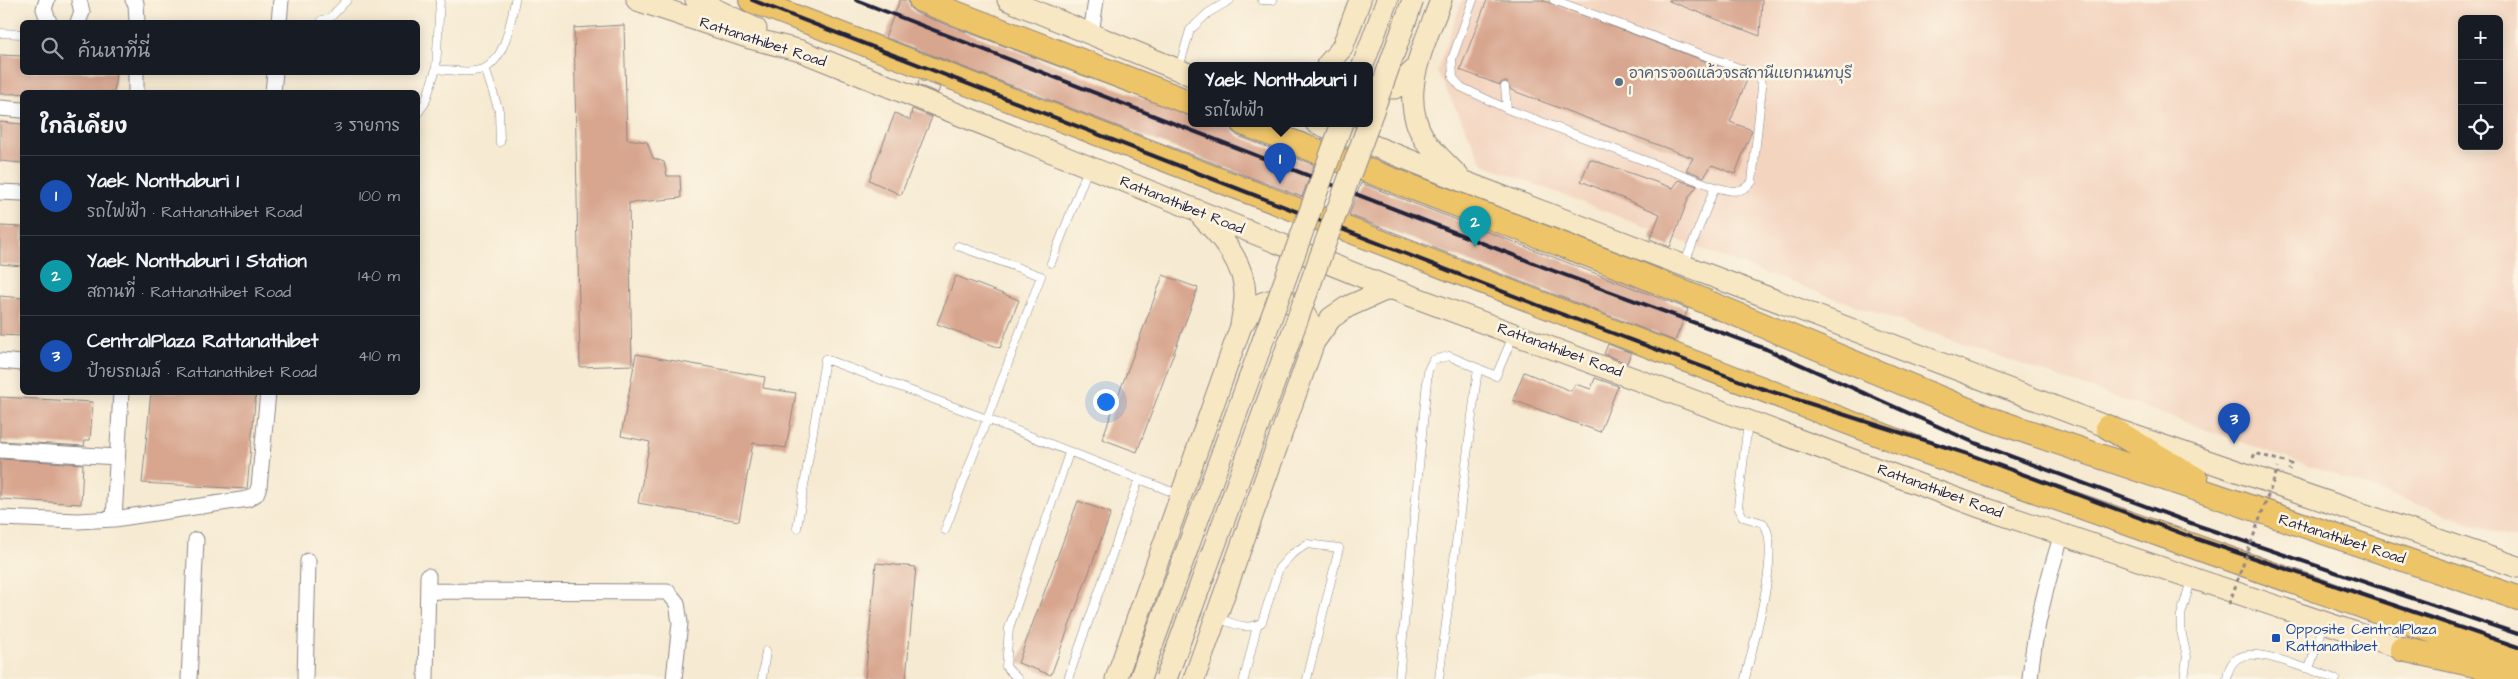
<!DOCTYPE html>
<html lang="th">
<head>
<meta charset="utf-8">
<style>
  body { margin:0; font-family:"Architects Daughter","Playpen Sans Thai",sans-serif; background:#20242c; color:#f1f3f6 }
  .controls { position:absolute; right:15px; top:15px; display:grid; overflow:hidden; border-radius:8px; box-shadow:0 2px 12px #0003 }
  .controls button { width:45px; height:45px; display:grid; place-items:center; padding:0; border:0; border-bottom:1px solid #363941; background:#171b24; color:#f1f3f6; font:25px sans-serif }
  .you { position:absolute; left:1105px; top:401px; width:18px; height:18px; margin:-12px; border:4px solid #fff; border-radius:50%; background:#1a73e8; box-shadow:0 0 0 8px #1a73e833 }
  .badge { display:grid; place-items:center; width:32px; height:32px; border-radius:50%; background:#1a73e8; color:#fff; font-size:16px; font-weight:700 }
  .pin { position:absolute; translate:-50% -41px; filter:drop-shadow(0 1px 2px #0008) }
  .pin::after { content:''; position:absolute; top:26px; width:18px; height:15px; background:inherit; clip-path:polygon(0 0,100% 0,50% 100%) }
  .popup { position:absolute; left:1188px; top:62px; width:185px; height:65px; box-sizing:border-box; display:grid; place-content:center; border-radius:8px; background:#171b24; filter:drop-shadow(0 1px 4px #0005); font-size:16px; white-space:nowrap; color:#9ea1a6 }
  .popup b { font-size:19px; color:#f1f3f6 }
  .popup::after { content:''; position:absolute; left:50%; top:100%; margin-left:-10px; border:10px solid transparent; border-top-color:#171b24 }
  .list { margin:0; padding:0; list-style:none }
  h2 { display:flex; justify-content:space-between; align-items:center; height:65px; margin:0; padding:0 20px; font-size:21px }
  h2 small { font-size:16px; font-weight:400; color:#9ea1a6 }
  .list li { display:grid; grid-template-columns:32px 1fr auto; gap:15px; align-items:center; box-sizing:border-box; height:80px; padding:0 20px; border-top:1px solid #363941 }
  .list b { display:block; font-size:19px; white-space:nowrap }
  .list p { margin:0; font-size:16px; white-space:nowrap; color:#9ea1a6 }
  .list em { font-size:16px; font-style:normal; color:#9ea1a6 }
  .icon { flex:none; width:28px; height:28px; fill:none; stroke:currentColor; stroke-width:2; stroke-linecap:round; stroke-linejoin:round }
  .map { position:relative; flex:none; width:2518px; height:679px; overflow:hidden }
  .search { position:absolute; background:#171b24; box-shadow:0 2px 12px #0003; left:20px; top:20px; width:400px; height:55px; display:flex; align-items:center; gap:12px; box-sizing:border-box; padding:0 18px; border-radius:8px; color:#9ea1a6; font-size:19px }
  .panel { position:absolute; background:#171b24; box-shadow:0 2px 12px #0003; left:20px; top:90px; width:400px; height:305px; border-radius:8px }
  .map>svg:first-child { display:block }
  .built { fill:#f3d4bf; fill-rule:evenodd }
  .building { fill:#d8a68f }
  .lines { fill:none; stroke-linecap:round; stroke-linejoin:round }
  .lane-casing { stroke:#8c8686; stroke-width:9 }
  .street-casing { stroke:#8c8686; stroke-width:17 }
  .secondary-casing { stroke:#8c8686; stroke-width:23 }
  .primary-casing { stroke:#8c8686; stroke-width:26 }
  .path { stroke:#8c8686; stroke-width:3; stroke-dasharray:4 4; stroke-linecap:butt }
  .lane { stroke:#fff; stroke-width:8 }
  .street { stroke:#fff; stroke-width:15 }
  .secondary { stroke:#f8e7c3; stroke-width:21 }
  .primary { stroke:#eec469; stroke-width:24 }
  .rail { stroke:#22223b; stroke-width:4 }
  .secondary-bridge-casing { stroke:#8c8686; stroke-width:23; stroke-linecap:butt }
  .path-bridge { stroke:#8c8686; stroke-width:3; stroke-dasharray:4 4; stroke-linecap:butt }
  .secondary-bridge { stroke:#f8e7c3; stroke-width:21 }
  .service-dot { fill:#5c6f8a; stroke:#fcf5e5; stroke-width:2 }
  .transit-dot { fill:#1a4fb4; stroke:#fcf5e5; stroke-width:2 }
  .labels { text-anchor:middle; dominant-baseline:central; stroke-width:5; stroke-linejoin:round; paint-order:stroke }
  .street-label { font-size:15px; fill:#22223b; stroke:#fcf5e5 }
  .service-label { font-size:15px; fill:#4e5e75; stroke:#fcf5e5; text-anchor:start }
  .transit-label { font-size:15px; fill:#164399; stroke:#fcf5e5; text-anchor:start }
</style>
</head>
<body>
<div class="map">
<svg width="2518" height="679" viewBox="0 0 2518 679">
  <rect width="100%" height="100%" fill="#fcf5e5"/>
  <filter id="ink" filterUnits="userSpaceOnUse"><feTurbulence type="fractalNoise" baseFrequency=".02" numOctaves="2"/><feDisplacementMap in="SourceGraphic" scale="10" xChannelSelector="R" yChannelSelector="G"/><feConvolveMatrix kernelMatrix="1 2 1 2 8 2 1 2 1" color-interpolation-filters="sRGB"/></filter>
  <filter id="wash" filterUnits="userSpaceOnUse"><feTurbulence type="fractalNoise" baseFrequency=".0096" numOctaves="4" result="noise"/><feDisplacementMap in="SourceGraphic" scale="20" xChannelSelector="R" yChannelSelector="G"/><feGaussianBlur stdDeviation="1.12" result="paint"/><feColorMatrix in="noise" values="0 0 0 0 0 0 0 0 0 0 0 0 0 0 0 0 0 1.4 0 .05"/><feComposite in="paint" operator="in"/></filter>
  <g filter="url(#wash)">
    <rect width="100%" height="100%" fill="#f6ead2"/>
    <path class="built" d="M1462,0H2518V540L1761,272L1483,164L1437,71ZM2462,19H2499V146H2462Z"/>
    <g id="blocks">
      <path class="building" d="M900,0H908L910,8L916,13L1191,116V123L1230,124L1232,131L1238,136L1314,165L1302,197L885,37Z
        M1487,0H1542L1748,77L1730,122L1752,130L1735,174L1712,165L1704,177L1686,170L1693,158L1511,90L1507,82H1502L1500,85L1460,70Z
        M1669,0H1762L1760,36L1669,1Z
        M624,25L627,139L647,142L653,158L664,162L667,176H680L681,198L629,203L632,365L580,367L574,28Z
        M0,55L22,56V72H116L114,92L0,94Z
        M919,80L940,87L938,93L918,85Z
        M912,109L932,117L901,195L869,180L895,113L910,120Z
        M0,122L22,124V163L0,161Z
        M1590,159L1673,188L1679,180L1697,186L1689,197L1670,247L1650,239L1660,214L1581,181Z
        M1361,183L1688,309L1675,341L1349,215Z
        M0,226L22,227V266L0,264Z
        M1163,275L1198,288L1137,452L1102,439Z
        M956,276L1019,300L1000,348L937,324Z
        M0,296L22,298V336L0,335Z
        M1608,344L1631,353L1627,363L1604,354Z
        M636,354L765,377L763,388L796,393L786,448L753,443L739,521L638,503L650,442L621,436Z
        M1524,372L1571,391L1575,384L1591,389L1595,378L1618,386L1600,432L1513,400Z
        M151,392H256L247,489L142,483Z
        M0,397L93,402L90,440H85L84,446L0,441Z
        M0,459L83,464L81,504L0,499Z
        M1078,501L1111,513L1051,675L1018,663Z
        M876,563L916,567L906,679H865Z"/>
    </g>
  </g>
  <g filter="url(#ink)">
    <use href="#blocks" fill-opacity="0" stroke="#8c8686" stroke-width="1"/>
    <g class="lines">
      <defs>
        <path id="lane" d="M440,0L436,69C451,70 468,74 483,69C505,61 511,20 515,0
          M1262,0H1273
          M1473,0L1452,59L1453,78L1461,87L1507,109
          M322,20L330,18L347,0
          M0,33L22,34
          M485,68L499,111L500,142
          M1179,68L1190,30L1208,13L1230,0
          M1505,87L1507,109L1715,187C1730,191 1740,195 1752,182L1762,87L1760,80L1755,74L1554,0
          M418,113L425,103L436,69
          M1051,263L1088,169
          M1684,265L1715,187
          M797,528L825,359L987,419L1041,276L958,246
          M945,530L987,419L1180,495
          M1217,618C1233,623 1248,632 1262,622L1279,568L1292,554L1307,544L1339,548L1307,679
          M2324,624L2309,669L2335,679
          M762,679L766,651
          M1018,679L1006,667L1009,628L1069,453
          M1068,679L1139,479
          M1244,679L1257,626
          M1399,679L1428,370L1433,360L1449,356L1496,376L1513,336
          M1439,679L1478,368
          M1745,679C1752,648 1783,546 1763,523L1743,517L1738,507L1748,422
          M2184,679L2187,657L2181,631V615L2191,580
          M2227,679C2231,636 2283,662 2309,669"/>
        <path id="street" d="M47,0L44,9L49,22
          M133,0L136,3L137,22
          M78,22L82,12L79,0
          M279,22L281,0
          M1091,34L1096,0
          M136,92V72
          M273,92L275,72
          M0,108L22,110
          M0,192L22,193
          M0,361L22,363
          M0,450L117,457
          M0,518L78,521L114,519L248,499L256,494L259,487L268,392
          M114,519L121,392
          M429,591L668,592L677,603L680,623L674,679
          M189,679L196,540
          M305,679L308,561
          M426,679L428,576
          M2030,679C2034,629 2047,582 2062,534"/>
        <path id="secondary" d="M637,0L750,38L801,51L1390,288L1977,506L2419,654
          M696,0L756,29
          M1008,0L1191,75
          M1441,0C1425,44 1396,95 1425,140C1434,153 1448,165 1459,177
          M1327,65L1342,48L1360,0
          M1363,65L1387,0
          M1369,85L1380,88H1395L1415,69
          M1316,123L1462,181L2108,427L2518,567
          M1241,326C1246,320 1251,308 1258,305C1289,289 1311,312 1314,342
          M1116,679L1241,326C1242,316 1245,305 1245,295C1245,264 1222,237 1202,217
          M1194,679L1314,342L1331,318L1347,307L1390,288"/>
        <path id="primary" d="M751,0L1918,449L2518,661
          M921,0L1191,103
          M1243,123L1634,272L1990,419L2518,598
          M2108,427L2196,479
          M2402,649L2516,674"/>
      </defs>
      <use href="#lane" class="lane-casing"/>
      <use href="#street" class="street-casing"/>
      <use href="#secondary" class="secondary-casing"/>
      <use href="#primary" class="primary-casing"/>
      <path class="path" d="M2253,458L2255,453L2291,464L2289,470"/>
      <use href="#lane" class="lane"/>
      <use href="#street" class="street"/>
      <use href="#secondary" class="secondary"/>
      <use href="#primary" class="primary"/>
      <path class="rail" d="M752,0L1540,306L1754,386L1971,455L2194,538L2518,647
        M856,0L1554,271L1766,349L1975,443L2199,526L2518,634"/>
      <defs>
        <path id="secondary-bridge" d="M1369,122L1413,0
          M1140,679L1342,123
          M1166,679L1369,123"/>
      </defs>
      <use href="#secondary-bridge" class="secondary-bridge-casing"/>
      <path class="path-bridge" d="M2229,604L2278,468"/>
      <use href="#secondary-bridge" class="secondary-bridge"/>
    </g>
  </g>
  <circle class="service-dot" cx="1619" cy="82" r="5"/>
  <rect class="transit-dot" x="2271" y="633" width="10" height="10" rx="2.5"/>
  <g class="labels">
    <g class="street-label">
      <text transform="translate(763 42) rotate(18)">Rattanathibet Road</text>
      <text transform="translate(1182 205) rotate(22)">Rattanathibet Road</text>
      <text transform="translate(1560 350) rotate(20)">Rattanathibet Road</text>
      <text transform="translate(1940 491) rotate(20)">Rattanathibet Road</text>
      <text transform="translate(2342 539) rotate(18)">Rattanathibet Road</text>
    </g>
    <g class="service-label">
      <text x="1629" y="73">อาคารจอดแล้วจรสถานีแยกนนทบุรี<tspan x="1629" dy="17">1</tspan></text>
    </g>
    <g class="transit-label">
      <text x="2286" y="629">Opposite CentralPlaza<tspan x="2286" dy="17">Rattanathibet</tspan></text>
    </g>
  </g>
</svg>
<div class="controls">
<button>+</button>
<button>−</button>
<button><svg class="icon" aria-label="locate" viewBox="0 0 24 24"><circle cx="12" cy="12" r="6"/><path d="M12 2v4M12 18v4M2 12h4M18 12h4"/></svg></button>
</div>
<div class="you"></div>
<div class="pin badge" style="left:1280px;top:184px;background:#1a4fb4">1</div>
<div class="popup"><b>Yaek Nonthaburi 1</b>รถไฟฟ้า</div>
<div class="pin badge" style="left:1475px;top:247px;background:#0f9aa8">2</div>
<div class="pin badge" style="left:2234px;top:444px;background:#1a4fb4">3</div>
<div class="search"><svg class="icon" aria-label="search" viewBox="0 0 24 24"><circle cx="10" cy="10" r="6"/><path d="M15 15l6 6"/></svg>ค้นหาที่นี่</div>
<section class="panel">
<h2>ใกล้เคียง<small>3 รายการ</small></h2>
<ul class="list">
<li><span class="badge" style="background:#1a4fb4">1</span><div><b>Yaek Nonthaburi 1</b><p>รถไฟฟ้า · Rattanathibet Road</p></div><em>100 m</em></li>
<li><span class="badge" style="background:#0f9aa8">2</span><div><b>Yaek Nonthaburi 1 Station</b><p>สถานที่ · Rattanathibet Road</p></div><em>140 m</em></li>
<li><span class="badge" style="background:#1a4fb4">3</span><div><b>CentralPlaza Rattanathibet</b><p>ป้ายรถเมล์ · Rattanathibet Road</p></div><em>410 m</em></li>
</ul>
</section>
</div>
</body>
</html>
